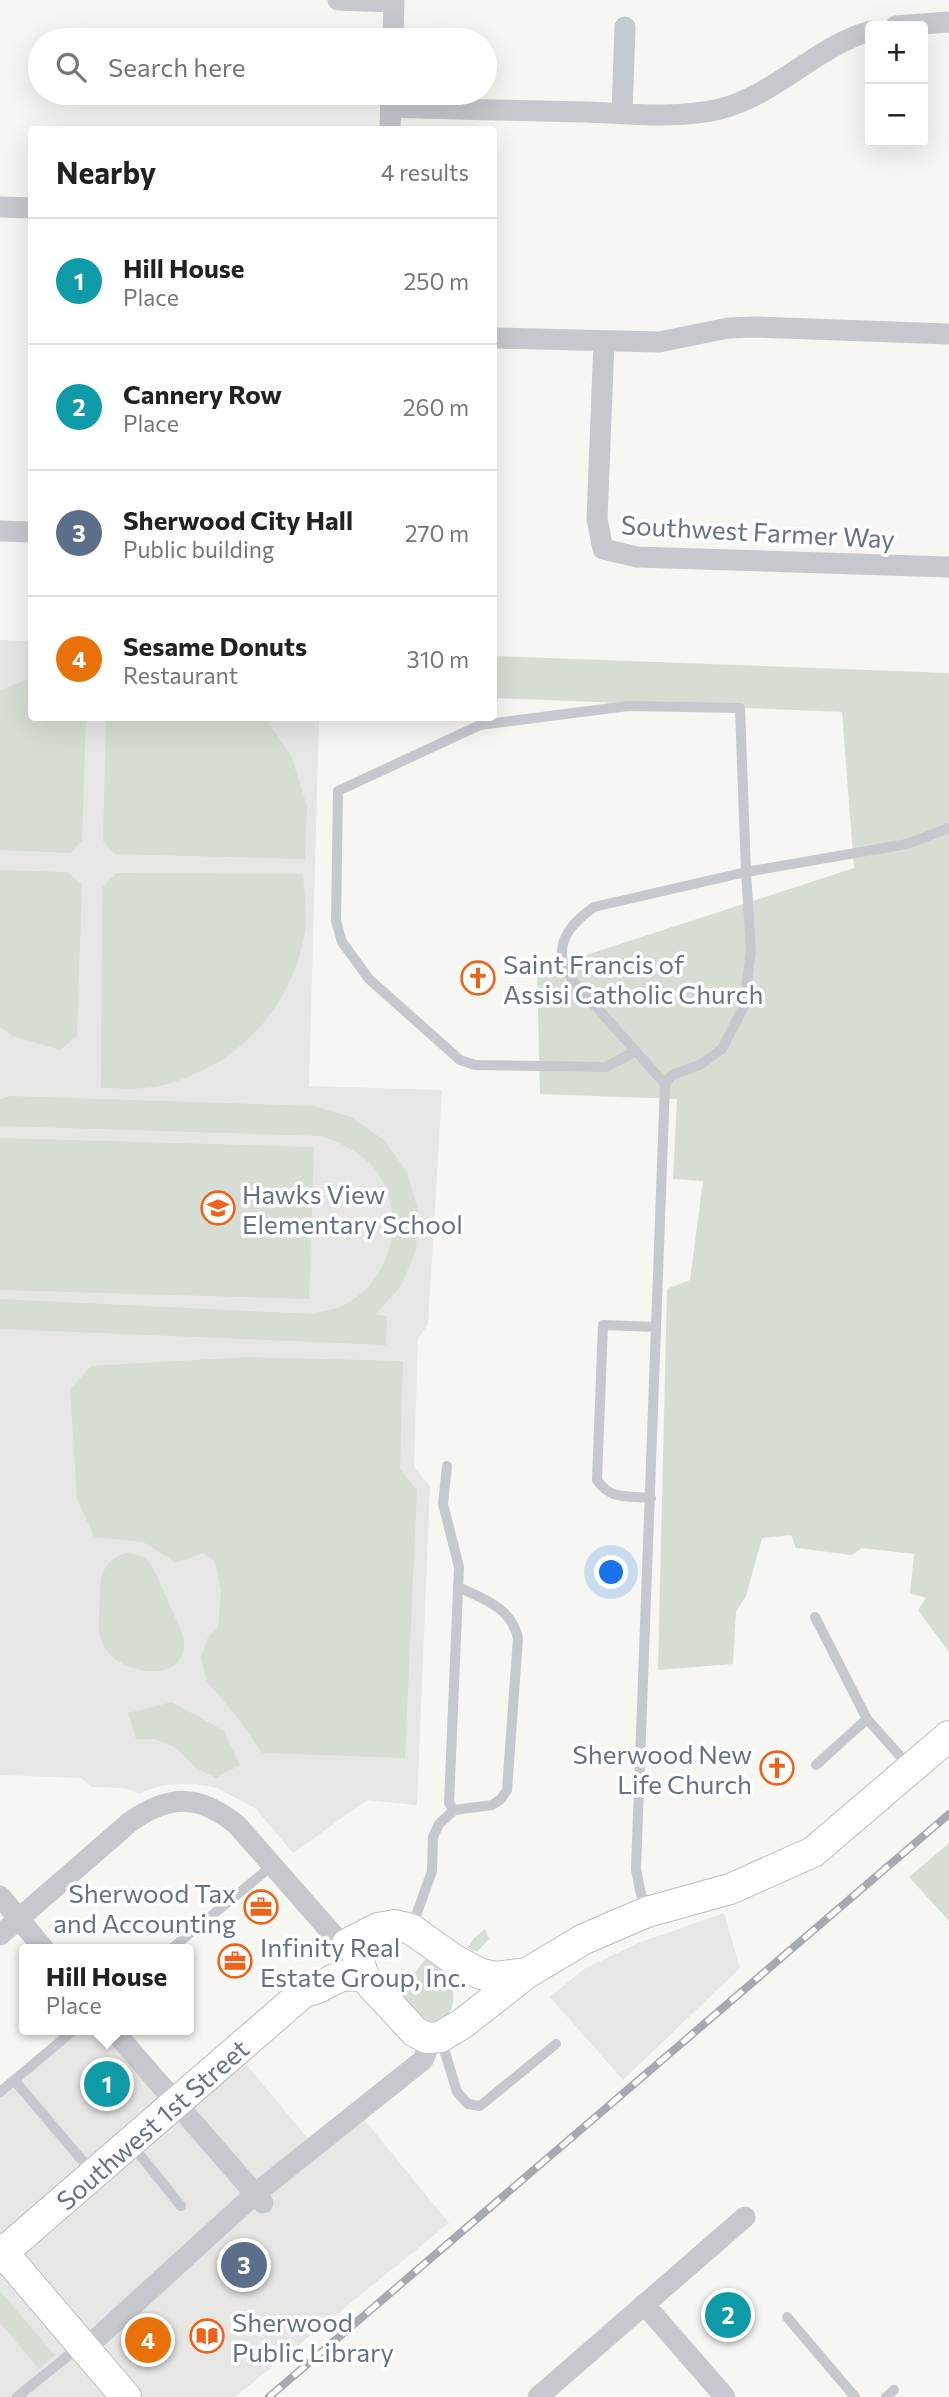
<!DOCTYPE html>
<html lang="en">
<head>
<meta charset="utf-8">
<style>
  body { margin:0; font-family:Commissioner,sans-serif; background:#f6f6f6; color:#222 }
  .controls { position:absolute; right:21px; top:21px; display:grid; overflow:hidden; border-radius:7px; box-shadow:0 7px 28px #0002 }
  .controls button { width:63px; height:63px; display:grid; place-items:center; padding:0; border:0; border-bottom:2px solid #e0e0e0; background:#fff; color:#222; font:35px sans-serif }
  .you { position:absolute; left:612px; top:1573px; width:24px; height:24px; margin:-18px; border:5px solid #fff; border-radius:50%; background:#1a73e8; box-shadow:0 0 0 10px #1a73e833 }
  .badge { display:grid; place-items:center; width:46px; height:46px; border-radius:50%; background:#b45309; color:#fff; font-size:23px; font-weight:700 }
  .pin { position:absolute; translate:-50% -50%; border:4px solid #fff; box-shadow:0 2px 7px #0006 }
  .popup { position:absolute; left:19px; top:1944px; width:175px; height:91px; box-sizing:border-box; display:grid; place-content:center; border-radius:7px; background:#fff; filter:drop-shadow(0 2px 5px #0005); font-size:23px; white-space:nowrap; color:#767676 }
  .popup b { font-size:26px; color:#222 }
  .popup::after { content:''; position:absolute; left:50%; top:100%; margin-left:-14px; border:14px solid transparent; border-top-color:#fff }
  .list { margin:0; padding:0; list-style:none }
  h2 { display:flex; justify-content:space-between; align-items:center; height:91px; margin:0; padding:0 28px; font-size:30px }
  h2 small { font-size:23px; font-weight:400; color:#767676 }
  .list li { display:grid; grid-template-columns:46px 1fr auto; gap:21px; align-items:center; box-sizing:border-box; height:126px; padding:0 28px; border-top:2px solid #e0e0e0 }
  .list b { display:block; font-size:26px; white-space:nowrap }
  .list p { margin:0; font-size:23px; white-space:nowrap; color:#767676 }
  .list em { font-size:23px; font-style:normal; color:#767676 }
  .icon { flex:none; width:38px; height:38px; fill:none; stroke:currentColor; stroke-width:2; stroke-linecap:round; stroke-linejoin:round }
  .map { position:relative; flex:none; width:949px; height:2397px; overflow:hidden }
  .search { position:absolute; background:#fff; box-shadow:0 7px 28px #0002; left:28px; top:28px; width:469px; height:77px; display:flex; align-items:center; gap:18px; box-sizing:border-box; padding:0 24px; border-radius:38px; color:#767676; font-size:26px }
  .panel { position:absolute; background:#fff; box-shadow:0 7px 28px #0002; left:28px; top:126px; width:469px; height:595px; border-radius:7px }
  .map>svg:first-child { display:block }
  .built { fill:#e6e7e5 }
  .green { fill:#d6ded3 }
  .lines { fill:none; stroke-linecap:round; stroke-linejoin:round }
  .secondary-casing { stroke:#babdc2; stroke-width:32 }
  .lane { stroke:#c5c8cc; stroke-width:10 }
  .street { stroke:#c5c8cc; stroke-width:21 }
  .secondary { stroke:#fff; stroke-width:30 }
  .rail-casing { stroke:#a5aab1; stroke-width:8 }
  .rail { stroke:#fff; stroke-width:5; stroke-dasharray:16; stroke-linecap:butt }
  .labels { text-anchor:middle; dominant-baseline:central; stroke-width:7; stroke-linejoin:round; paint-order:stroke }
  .street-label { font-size:26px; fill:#637285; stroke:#fff }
  .poi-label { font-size:26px; fill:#637285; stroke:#fff; text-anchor:start }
</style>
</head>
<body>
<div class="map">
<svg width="949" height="2397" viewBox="0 0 949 2397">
  <rect width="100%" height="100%" fill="#f6f6f2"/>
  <path class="built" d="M0,640L31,641L32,718H319L309,1086L442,1090L428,1325L418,1338L414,1467L430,1486L417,1805L367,1800L293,1853L255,1808L217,1788L196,1784L164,1785L139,1793L124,1788L92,1787L81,1778L0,1775Z
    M724,1913L740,1968L623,2080L550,1997L584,1969L638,1943Z
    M75,2030H113L176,2103L236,2052L314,2146L358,2112L449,2223L235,2397H0V2094Z"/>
  <path class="green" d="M494,656L949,673V1652L918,1610L926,1598L910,1593L914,1554L862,1548L852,1555L796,1548L791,1535L762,1538L746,1596L736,1612L733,1664L658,1670L667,1289L690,1280L703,1181L673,1179L677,1099L540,1094L537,971L854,868L842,712L494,698Z
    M31,677L32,718H86L82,841L70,853L0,850V691Z
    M106,718H265L291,755L307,806L305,859L114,854L103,841Z
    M0,870L67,872L82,884L77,1036L60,1050L12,1036L0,1027Z
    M116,873L303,874C304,892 308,914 305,933C291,1010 236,1068 159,1086C141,1090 119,1088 101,1088L102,888Z
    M11,1096L313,1106L351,1117L384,1140L407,1172L418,1210L416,1250L401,1286L375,1315L387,1316L386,1345L0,1329V1299L313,1314C322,1311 331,1310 339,1307C395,1284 412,1202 367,1161C353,1148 338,1142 320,1136L0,1126V1099Z
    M0,1138L314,1147L309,1299L0,1290Z
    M247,1357L403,1361L400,1469L417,1490L405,1758L262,1753L237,1717L207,1682L201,1658L208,1637L218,1628L221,1591L215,1561L203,1553L176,1563L143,1542L94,1537L77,1499L70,1389L91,1366Z
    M125,1553C134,1553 142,1555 149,1562C154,1567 183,1633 184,1640C188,1687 115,1675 102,1643C96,1628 100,1610 100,1595C100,1574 104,1561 125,1553Z
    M172,1702L224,1731L240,1765L216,1778L195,1767L175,1747L155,1739H136L128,1713Z
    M949,1843V1921L909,1877Z
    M485,1929L489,1939L477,1952L468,1948L474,1938Z
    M428,1956C435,1962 443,1967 447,1975C461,1999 452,2029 420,2020L397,1995Z
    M0,2291L55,2355L39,2369L0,2323Z"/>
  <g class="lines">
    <defs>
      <path id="secondary" d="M364,1937L358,1947L357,1955L364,1977L415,2032L427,2038L440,2037L462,2024L527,1973L584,1939L647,1912L730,1889L813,1852L949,1736
        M347,1944L378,1928L395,1925L411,1929L453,1959L481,1974L496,1977L527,1973
        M0,2249L126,2397
        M0,2255L304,1992C330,1988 332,1970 364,1977"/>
    </defs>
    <use href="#secondary" class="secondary-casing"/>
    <path class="lane" d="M636,1051L606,1067L475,1065L460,1060L369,979L342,942L336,921L338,791L480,725L628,706L740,708L746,872L751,951L744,1006L722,1049L700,1065L672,1075L665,1084L636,1869L640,1890L646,1910
      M665,1084L574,982C571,976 565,968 563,962C557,937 576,920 594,907L746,872L907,844L949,828
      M447,1466L443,1504L459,1567L449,1803L454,1810
      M651,1498C628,1495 611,1501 597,1480L603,1325L656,1327
      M815,1617L867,1719
      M816,1765L867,1719L909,1766
      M412,1927L432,1871L433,1837L439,1824L454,1810L492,1805L501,1799L507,1790L518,1638C511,1607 483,1599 458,1587
      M171,1949L273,1865
      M441,2039L457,2092L468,2104L480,2106L556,2044
      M14,2080L92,2172
      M0,2092L74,2030
      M132,2145L181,2206
      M787,2317L855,2397
      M17,2397L79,2347
      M886,2397L894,2390"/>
    <path class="street" d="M338,0L394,2
      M896,26L949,22
      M393,40L394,0
      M391,107C457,109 522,111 588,112C630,114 678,119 720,109C776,95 815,47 870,31
      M622,113L625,27
      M390,130L391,93
      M0,207L32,208
      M494,338L659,342L728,328L754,327L949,334
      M604,342L597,519L603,549L637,557L949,567
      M0,531L32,532
      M0,1896L44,1949
      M0,1935L130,1822C170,1794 199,1794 237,1825L344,1947
      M113,2030L263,2203
      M644,2304L725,2397
      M85,2349L255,2194L423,2060L432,2038
      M538,2397L745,2217"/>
    <use href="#secondary" class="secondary"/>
    <defs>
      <path id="rail" d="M269,2397L949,1814"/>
    </defs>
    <use href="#rail" class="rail-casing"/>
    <use href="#rail" class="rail"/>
  </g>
  <defs>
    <symbol id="church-ring" viewBox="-11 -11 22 22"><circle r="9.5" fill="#fff" stroke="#ef6219" stroke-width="1.5"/><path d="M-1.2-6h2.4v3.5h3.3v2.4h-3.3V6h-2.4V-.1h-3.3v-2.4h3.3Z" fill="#ef6219"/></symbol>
    <symbol id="school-ring" viewBox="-11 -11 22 22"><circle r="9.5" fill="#fff" stroke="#ef6219" stroke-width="1.5"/><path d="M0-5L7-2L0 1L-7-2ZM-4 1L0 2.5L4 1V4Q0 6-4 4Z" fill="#ef6219"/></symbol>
    <symbol id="office-ring" viewBox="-11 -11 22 22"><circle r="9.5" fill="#fff" stroke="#ef6219" stroke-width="1.5"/><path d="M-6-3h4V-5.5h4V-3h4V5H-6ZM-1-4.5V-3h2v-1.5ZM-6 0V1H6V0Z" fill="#ef6219"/></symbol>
    <symbol id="library-ring" viewBox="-11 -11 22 22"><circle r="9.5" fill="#fff" stroke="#ef6219" stroke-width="1.5"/><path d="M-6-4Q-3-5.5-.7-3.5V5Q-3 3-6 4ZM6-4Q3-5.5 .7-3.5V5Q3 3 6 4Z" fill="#ef6219"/></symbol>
  </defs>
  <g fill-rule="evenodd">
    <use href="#church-ring" x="459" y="959" width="38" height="38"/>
    <use href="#school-ring" x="199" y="1189" width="38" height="38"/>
    <use href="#church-ring" x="758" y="1749" width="38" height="38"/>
    <use href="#office-ring" x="242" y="1888" width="38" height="38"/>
    <use href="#office-ring" x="216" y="1942" width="38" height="38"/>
    <use href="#library-ring" x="188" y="2317" width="38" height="38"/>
  </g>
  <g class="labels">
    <g class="street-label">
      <text transform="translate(758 531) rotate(3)">Southwest Farmer Way</text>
      <text transform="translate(152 2124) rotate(-41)">Southwest 1st Street</text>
    </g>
    <g class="poi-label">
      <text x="503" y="963">Saint Francis of<tspan x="503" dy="30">Assisi Catholic Church</tspan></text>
      <text x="242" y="1193">Hawks View<tspan x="242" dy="30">Elementary School</tspan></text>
      <text x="752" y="1753" text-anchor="end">Sherwood New<tspan x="752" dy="30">Life Church</tspan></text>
      <text x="236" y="1892" text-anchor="end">Sherwood Tax<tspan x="236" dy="30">and Accounting</tspan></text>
      <text x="260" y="1946">Infinity Real<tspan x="260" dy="30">Estate Group, Inc.</tspan></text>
      <text x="232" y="2321">Sherwood<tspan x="232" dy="30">Public Library</tspan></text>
    </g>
  </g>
</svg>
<div class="controls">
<button>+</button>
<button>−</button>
</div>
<div class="you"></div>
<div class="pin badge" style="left:107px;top:2084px;background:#0f9aa8">1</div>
<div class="popup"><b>Hill House</b>Place</div>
<div class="pin badge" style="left:728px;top:2315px;background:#0f9aa8">2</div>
<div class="pin badge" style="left:244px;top:2265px;background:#5c6f8a">3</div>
<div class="pin badge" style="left:148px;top:2340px;background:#e8710a">4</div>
<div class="search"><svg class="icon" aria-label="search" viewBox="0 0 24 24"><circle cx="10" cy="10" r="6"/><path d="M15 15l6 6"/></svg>Search here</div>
<section class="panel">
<h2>Nearby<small>4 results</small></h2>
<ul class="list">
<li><span class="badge" style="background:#0f9aa8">1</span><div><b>Hill House</b><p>Place</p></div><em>250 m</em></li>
<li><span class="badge" style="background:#0f9aa8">2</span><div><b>Cannery Row</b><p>Place</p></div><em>260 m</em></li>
<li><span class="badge" style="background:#5c6f8a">3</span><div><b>Sherwood City Hall</b><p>Public building</p></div><em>270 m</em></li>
<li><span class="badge" style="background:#e8710a">4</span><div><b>Sesame Donuts</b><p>Restaurant</p></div><em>310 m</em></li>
</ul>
</section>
</div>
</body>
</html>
